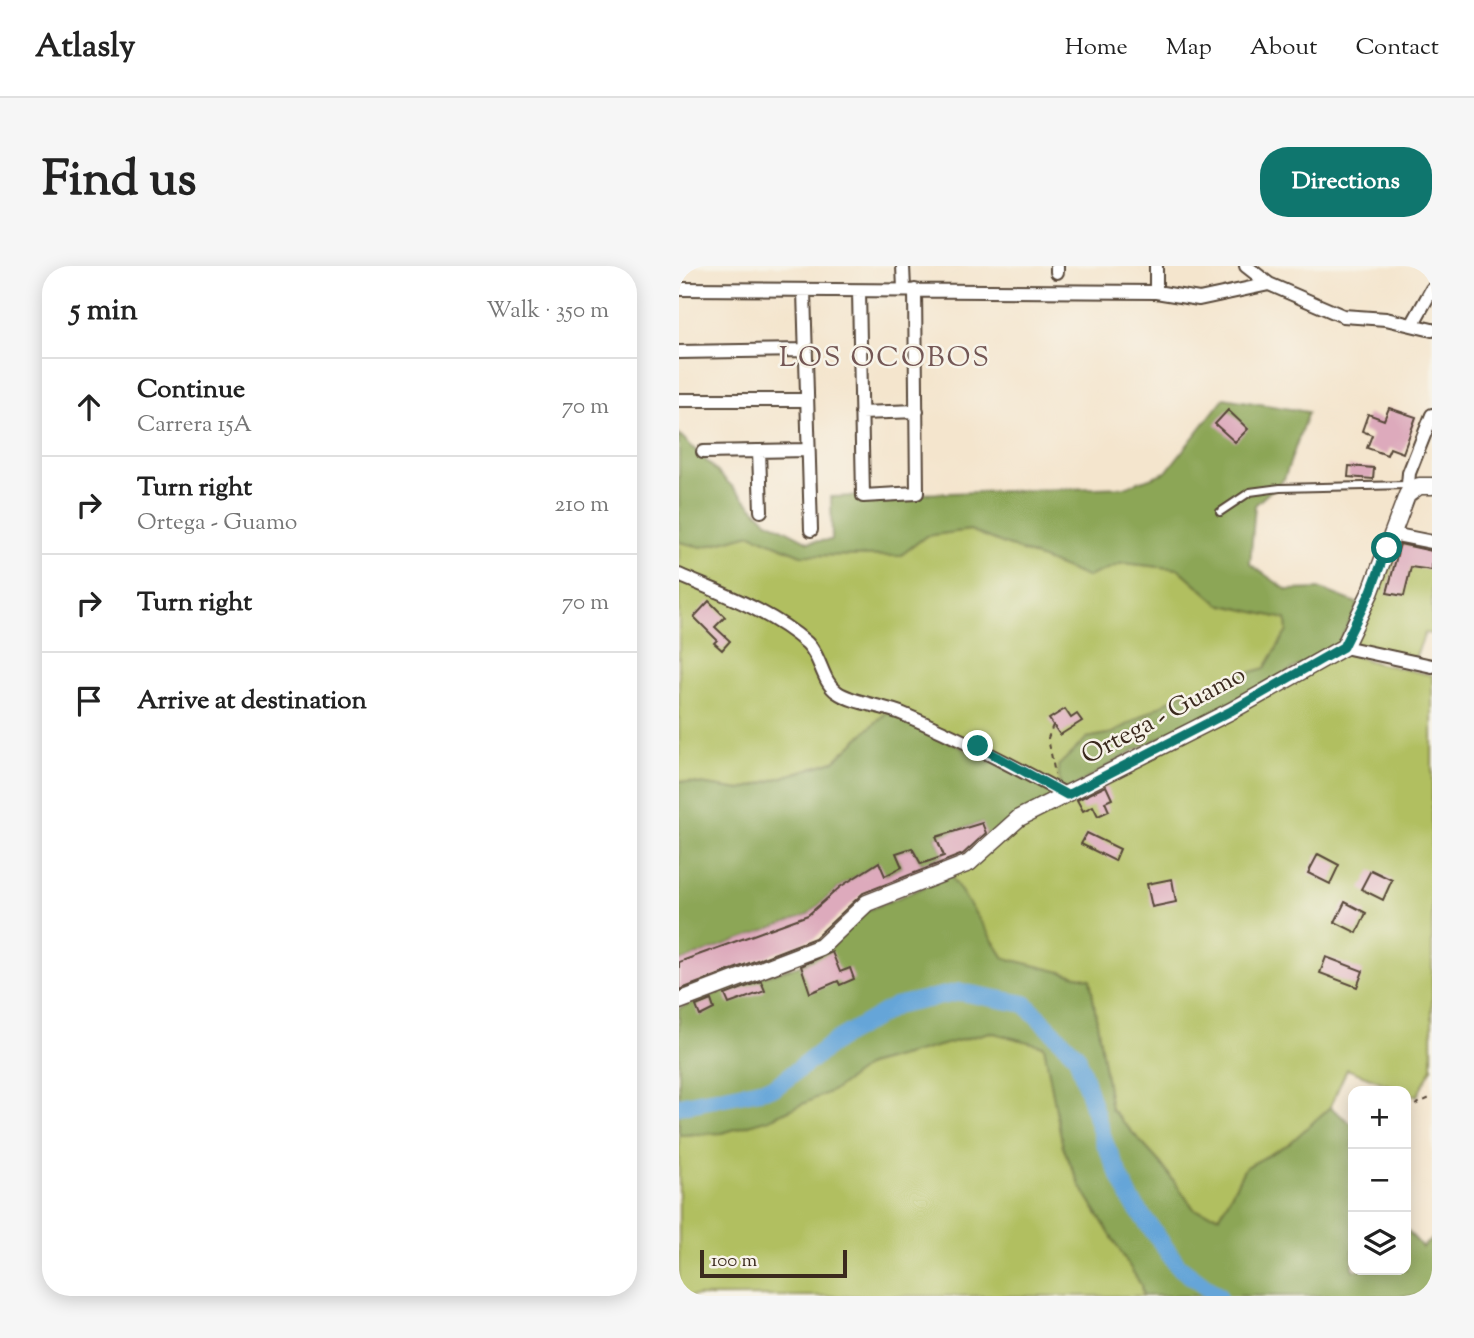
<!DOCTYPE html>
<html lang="en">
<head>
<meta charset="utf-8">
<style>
  body { margin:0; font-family:"Sorts Mill Goudy",serif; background:#f6f6f6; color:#222 }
  .controls { position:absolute; right:21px; bottom:21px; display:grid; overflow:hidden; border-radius:14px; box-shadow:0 4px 18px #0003 }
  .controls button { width:63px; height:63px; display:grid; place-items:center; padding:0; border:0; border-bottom:2px solid #e0e0e0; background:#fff; color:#222; font:35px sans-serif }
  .scale { position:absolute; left:21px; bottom:18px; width:147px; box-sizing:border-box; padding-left:7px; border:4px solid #3b2a1e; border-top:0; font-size:19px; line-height:24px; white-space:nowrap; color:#3b2a1e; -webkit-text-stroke:5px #f7f3e8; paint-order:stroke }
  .stop { position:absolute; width:21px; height:21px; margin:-16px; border:5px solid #0f766e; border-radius:50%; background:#fff }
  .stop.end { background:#0f766e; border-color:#fff; box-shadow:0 2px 7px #0008 }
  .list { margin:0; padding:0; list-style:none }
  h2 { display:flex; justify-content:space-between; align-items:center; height:91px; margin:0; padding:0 28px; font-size:30px }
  h2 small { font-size:23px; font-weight:400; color:#767676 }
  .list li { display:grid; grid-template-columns:46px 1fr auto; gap:21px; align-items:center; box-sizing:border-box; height:98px; padding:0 28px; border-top:2px solid #e0e0e0 }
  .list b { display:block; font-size:26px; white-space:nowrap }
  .list p { margin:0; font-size:23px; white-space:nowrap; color:#767676 }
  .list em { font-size:23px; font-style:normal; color:#767676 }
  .icon { flex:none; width:38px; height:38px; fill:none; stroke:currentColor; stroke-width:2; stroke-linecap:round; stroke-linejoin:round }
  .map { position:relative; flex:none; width:753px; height:1030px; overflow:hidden; border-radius:28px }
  header { display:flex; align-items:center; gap:42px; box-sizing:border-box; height:98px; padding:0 35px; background:#fff; border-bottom:2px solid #e0e0e0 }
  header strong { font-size:33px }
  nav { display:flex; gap:38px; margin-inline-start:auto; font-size:24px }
  .intro { display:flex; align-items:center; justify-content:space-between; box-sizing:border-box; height:168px; padding:0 42px }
  h1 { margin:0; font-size:49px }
  .button { padding:18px 32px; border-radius:28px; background:#0f766e; color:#fff; font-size:24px; font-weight:700 }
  main { display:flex; gap:42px; padding:0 42px }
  aside { flex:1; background:#fff; border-radius:28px; box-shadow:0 4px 18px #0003 }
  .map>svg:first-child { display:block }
  .green { fill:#b1bf61; stroke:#767440; stroke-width:2 }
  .forest { fill:#8ca657; stroke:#64683a; stroke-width:2 }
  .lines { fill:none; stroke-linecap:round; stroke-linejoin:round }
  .river { stroke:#65a5d8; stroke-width:18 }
  .building { fill:#ddaabc }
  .lane-casing { stroke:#574638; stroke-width:10 }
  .street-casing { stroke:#574638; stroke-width:16 }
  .secondary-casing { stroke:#574638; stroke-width:19 }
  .path { stroke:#574638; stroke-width:2; stroke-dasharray:5 5; stroke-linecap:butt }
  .lane { stroke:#fff; stroke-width:6 }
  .street { stroke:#fff; stroke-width:12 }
  .secondary { stroke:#fff; stroke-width:16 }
  .route { stroke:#0f766e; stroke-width:9 }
  .labels { text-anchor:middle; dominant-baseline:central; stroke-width:5; stroke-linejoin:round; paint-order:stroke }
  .street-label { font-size:26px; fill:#3b2a1e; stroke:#f7f3e8 }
  .neighbourhood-label { font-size:28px; letter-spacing:2px; fill:#745755; stroke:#f7f3e8 }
</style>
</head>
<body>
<header>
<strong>Atlasly</strong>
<nav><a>Home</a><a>Map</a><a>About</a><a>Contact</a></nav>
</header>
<div class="intro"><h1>Find us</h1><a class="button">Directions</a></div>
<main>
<aside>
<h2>5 min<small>Walk · 350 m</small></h2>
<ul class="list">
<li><svg class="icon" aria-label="ahead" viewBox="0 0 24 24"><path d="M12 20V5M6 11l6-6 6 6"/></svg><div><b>Continue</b><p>Carrera 15A</p></div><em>70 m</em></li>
<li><svg class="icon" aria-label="right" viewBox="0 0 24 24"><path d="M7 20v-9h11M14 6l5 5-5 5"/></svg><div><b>Turn right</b><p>Ortega - Guamo</p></div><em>210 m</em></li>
<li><svg class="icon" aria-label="right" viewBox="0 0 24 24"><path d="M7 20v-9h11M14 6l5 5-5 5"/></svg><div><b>Turn right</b></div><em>70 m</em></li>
<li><svg class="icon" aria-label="arrive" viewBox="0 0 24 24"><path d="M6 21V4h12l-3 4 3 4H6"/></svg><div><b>Arrive at destination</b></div></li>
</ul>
</aside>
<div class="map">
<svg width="753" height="1030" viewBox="0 0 753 1030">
  <rect width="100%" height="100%" fill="#f7f3e8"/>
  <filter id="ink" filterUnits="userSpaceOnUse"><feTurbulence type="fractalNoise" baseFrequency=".0143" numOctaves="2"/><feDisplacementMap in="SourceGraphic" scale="14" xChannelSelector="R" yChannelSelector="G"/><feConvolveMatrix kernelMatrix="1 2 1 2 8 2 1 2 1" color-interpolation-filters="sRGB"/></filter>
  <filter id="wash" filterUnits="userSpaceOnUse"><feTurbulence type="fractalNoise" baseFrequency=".00686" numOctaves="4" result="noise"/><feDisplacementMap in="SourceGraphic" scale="28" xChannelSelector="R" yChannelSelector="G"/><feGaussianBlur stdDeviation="1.57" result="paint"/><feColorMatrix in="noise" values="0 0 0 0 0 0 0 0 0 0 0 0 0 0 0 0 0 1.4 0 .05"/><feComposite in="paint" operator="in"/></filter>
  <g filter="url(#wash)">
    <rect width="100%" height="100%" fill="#f4e5cd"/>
    <path class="green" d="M291,264L408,311L444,297L500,303L540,338L607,353L608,365L586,402L502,428L434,467L408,472L381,521L208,446L155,495L62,524L0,515V276L23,281L72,268L122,289L221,290L247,270Z
      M718,276L753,283V368L746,367L736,392L670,378Z
      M664,386L697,397L753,409V802L738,830L668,803L651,841L610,878L566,902L541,950L516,944L482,898L432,843L411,713L325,692L272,610L342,556Z
      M311,766L365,780L384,881L401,919L462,1019L464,1030H0V869L43,867L90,853L157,823L186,800Z"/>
    <path class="forest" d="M545,132L629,146L605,213L576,239L571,298L608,324L642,323L680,338L659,377L570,428L454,485L389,524L381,521L379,500L408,472L434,467L502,428L586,402L608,365L607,353L540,338L500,303L444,297L408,311L291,264L247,270L221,290L122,289L72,268L23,281L0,276V168L87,254L129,276L153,274L152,231L446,221L487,206Z
      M208,446L380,528L309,572L302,557L257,571L265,589L242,598L233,582L218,587L223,601L206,610L199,597L161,621L129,649L0,696V515L62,524L155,495Z
      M272,610L325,692L411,713L432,843L482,898L516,944L541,950L566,902L610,878L651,841L674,859V1004H727V963L743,981L753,973V1030H464L462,1019L401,919L384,881L365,780L311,766L189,799L157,823L90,853L43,867L0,869V742L72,714L121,699L151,682L184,646Z"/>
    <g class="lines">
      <path class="river" d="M0,840L96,821L158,774L216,740L281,726L346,738L398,790L426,878L452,934L499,1000L539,1030"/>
    </g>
    <g id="blocks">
      <path class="building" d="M710,142L737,151L724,187L711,182L708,189L688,182L693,169L683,165L689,148L705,154Z
        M549,144L569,163L556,176L536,158Z
        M670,200L695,202L694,213L669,211Z
        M721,278L753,285V304L732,301L725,330L708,327Z
        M30,335L46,351L36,361L51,375L43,384L35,377L38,374L15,351Z
        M386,443L392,452L398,448L403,455L381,469L370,453Z
        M427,520L433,533L426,536L430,545L419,550L414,540L404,545L398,534Z
        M303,557L307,567L284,588L184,627L136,672L0,724V696L129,649L161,621L200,596L206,610L223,601L217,587L233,582L242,598L265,590L257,571Z
        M408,567L441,583L436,595L402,578Z
        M639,588L660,599L651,618L629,607Z
        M692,604L713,614L704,634L682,623Z
        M493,613L497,636L473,641L468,618Z
        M666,636L687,647L678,667L656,656Z
        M153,686L161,706L171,702L175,713L161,719L159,715L131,727L122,700Z
        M647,691L684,705L678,721L641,707Z
        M82,715L86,725L50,738L46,729Z
        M32,734L35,743L21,750L17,740Z"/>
    </g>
  </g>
  <g filter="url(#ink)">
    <use href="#blocks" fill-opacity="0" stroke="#574638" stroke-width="2"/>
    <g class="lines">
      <defs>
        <path id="lane" d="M541,246L571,226L601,222L728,219"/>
        <path id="street" d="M224,0L225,23
          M378,0V6
          M567,0L590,18
          M0,23L477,26L520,33L590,18L664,50L707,53L753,64
          M125,25L132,264
          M180,25L184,230L238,227L236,24
          M477,26V0
          M733,59L753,23
          M0,86L127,84
          M0,134H128
          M182,147L238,145
          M80,185L82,245
          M24,186L129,184
          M728,229L730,207L753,149
          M713,268L753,276
          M0,309C43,328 92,345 128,377C142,390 143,416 158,426C173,437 206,440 224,448C281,472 334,500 388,529
          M665,381L753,400"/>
        <path id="secondary" d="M0,735L142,681L188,637L290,597L340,552L552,445L665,381L692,325L728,229L740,220H753"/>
      </defs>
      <use href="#lane" class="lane-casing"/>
      <use href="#street" class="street-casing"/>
      <use href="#secondary" class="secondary-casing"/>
      <path class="path" d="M374,459L369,472L376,508
        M727,843L753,831
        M673,877L674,876"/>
      <use href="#lane" class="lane"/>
      <use href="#street" class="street"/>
      <use href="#secondary" class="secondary"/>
    </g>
  </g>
  <g class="lines" filter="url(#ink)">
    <path class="route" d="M299,480L388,529L552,445L664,381L692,325L708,282"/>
  </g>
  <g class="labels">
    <g class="street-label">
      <text transform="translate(485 450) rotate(-28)">Ortega - Guamo</text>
    </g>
    <g class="neighbourhood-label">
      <text x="206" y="93">LOS OCOBOS</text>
    </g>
  </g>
</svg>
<div class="controls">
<button>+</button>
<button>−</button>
<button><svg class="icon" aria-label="layers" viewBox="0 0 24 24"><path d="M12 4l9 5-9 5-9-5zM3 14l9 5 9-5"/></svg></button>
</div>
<div class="scale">100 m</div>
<div class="stop" style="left:708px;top:282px"></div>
<div class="stop end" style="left:299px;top:480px"></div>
</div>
</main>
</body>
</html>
